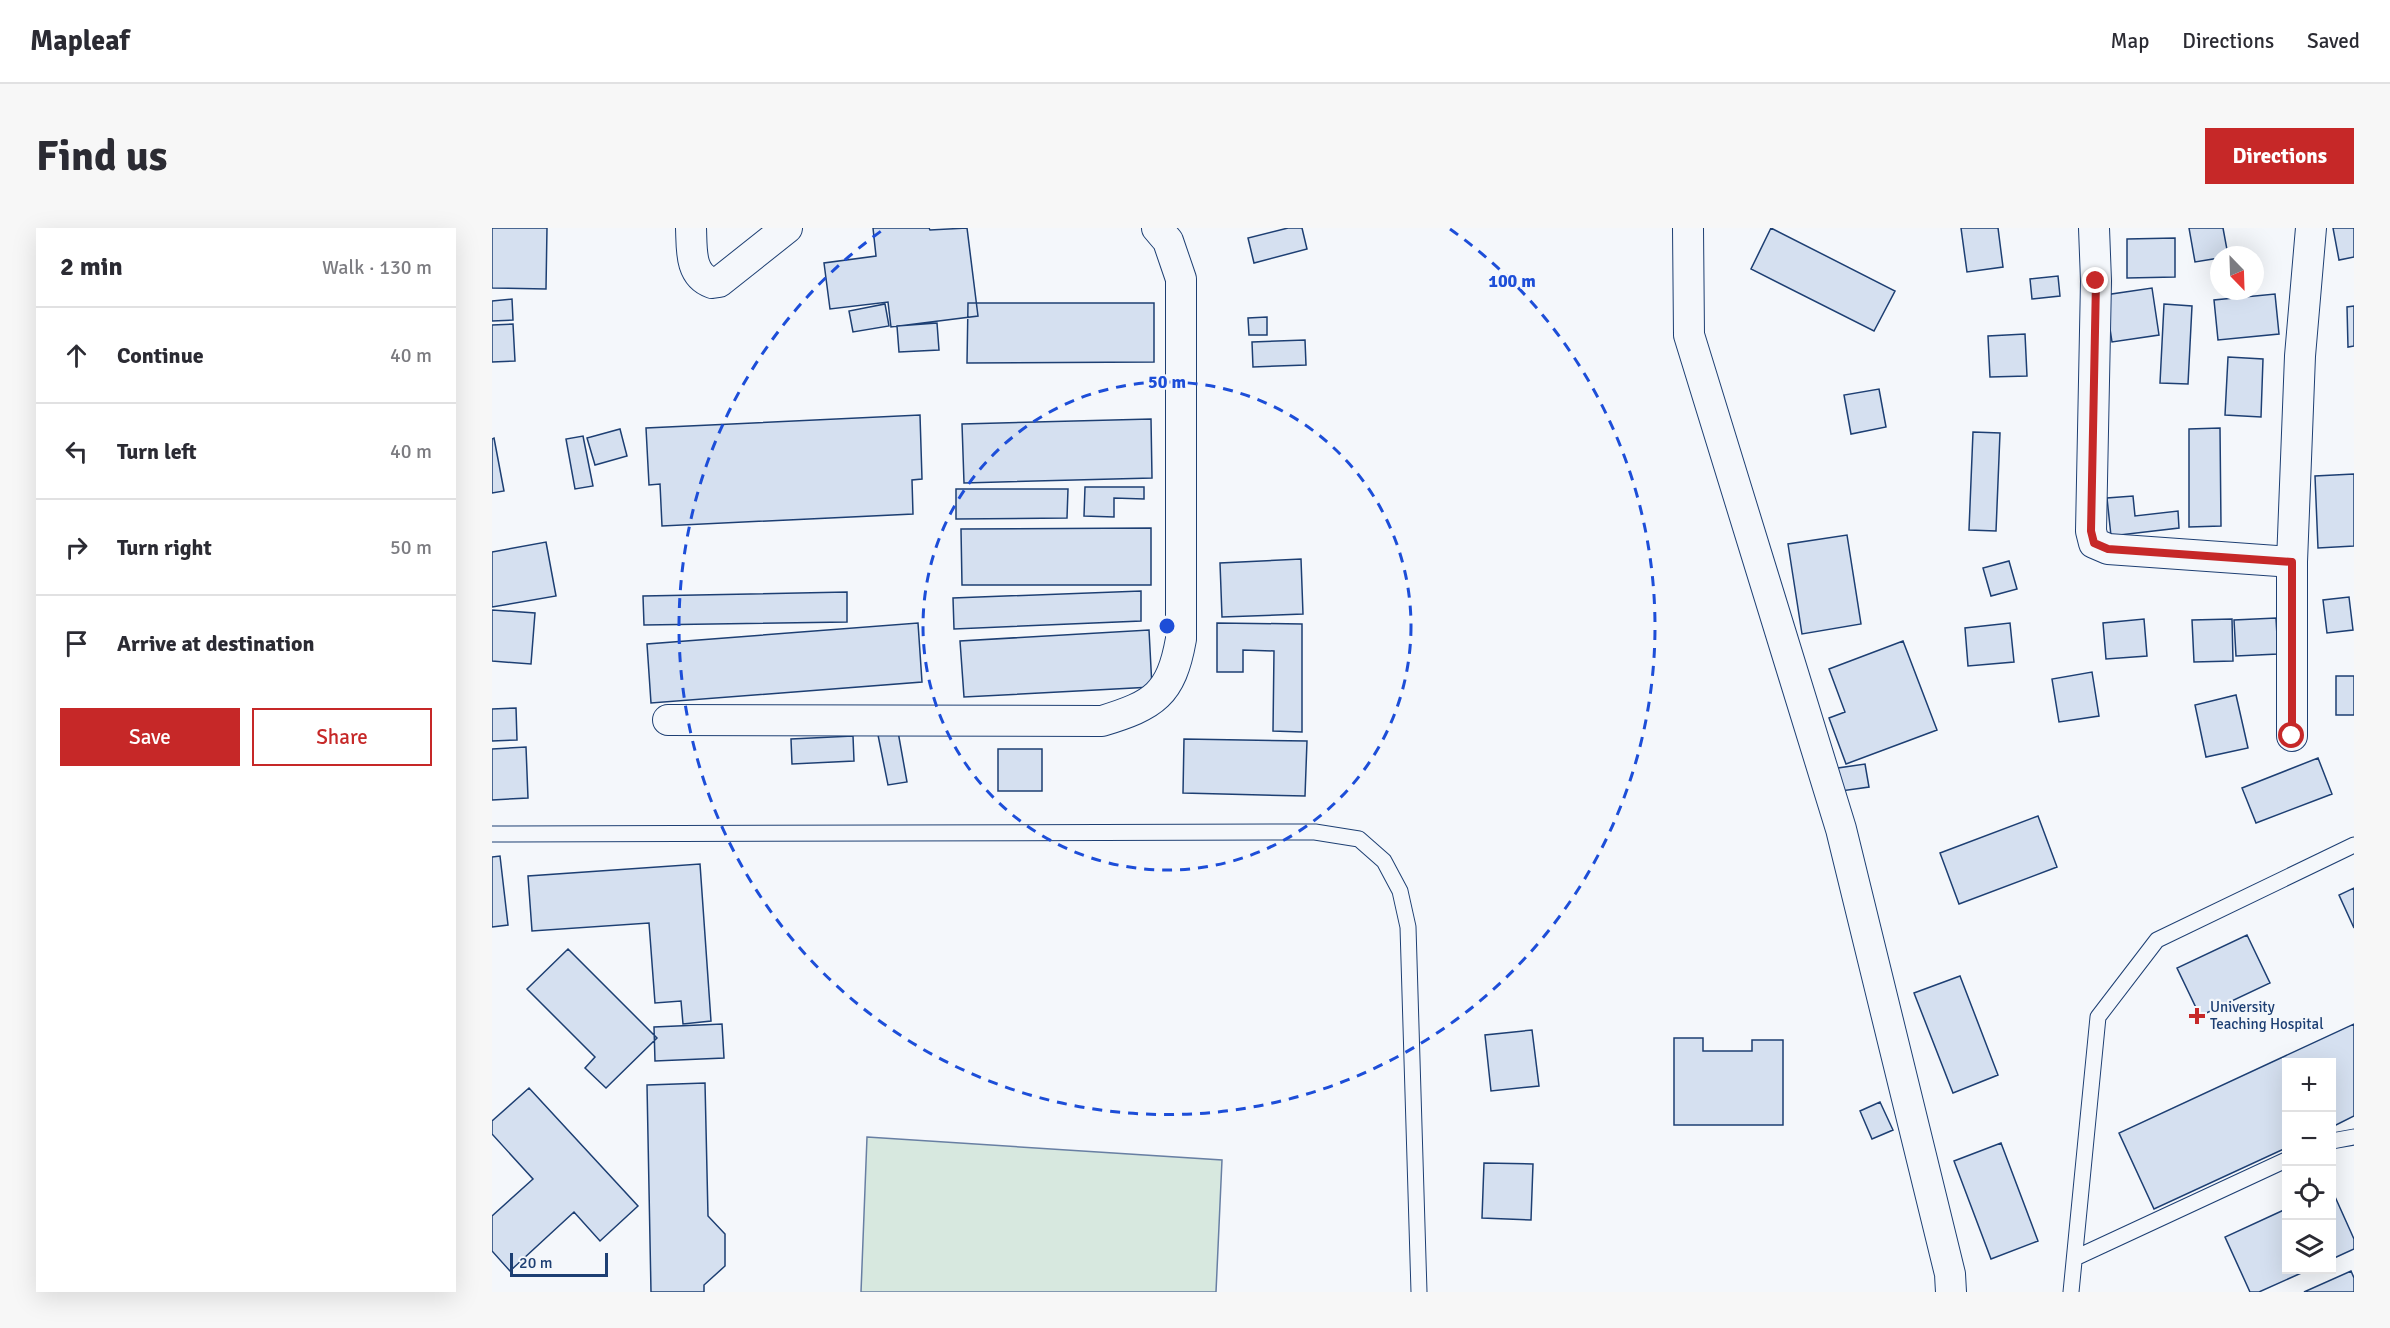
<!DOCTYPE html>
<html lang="en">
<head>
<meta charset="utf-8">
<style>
  body { margin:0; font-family:Signika,sans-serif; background:#f7f7f7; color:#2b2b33 }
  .controls { position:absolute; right:18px; bottom:18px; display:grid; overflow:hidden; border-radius:0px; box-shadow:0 6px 24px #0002 }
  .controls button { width:54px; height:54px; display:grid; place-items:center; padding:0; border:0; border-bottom:2px solid #e1e1e2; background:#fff; color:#2b2b33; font:30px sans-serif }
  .compass { position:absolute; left:1718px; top:18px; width:54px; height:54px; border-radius:50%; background:#fff; box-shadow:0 6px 24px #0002; rotate:157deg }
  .scale { position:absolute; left:18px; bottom:15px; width:98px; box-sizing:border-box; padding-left:6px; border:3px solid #1d3f73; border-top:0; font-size:16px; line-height:21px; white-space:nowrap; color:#1d3f73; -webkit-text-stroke:4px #f4f7fb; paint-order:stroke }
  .stop { position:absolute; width:18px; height:18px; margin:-14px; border:4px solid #c62828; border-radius:50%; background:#fff }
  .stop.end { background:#c62828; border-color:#fff; box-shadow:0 2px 6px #0008 }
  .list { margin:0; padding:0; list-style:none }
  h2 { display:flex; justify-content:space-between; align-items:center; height:78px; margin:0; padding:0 24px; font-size:26px }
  h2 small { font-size:20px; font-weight:400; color:#7c7c81 }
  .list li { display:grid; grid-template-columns:39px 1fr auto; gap:18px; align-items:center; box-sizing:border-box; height:96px; padding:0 24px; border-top:2px solid #e1e1e2 }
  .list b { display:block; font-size:22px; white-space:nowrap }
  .list em { font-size:20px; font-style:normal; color:#7c7c81 }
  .actions { display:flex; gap:12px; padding:18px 24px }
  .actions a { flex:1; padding:14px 0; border:2px solid #c62828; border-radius:0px; text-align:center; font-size:21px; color:#c62828 }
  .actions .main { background:#c62828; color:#fff }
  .icon { flex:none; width:33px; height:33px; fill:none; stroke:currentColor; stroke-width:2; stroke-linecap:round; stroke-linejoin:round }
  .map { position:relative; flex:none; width:1862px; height:1064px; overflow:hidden; border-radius:0px }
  header { display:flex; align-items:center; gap:36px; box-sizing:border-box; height:84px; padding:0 30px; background:#fff; border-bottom:2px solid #e1e1e2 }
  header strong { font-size:28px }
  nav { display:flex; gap:33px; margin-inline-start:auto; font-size:21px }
  .intro { display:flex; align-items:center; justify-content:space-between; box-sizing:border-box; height:144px; padding:0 36px }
  h1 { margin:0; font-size:42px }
  .button { padding:15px 27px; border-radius:0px; background:#c62828; color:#fff; font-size:21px; font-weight:700 }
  main { display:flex; gap:36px; padding:0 36px }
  aside { flex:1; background:#fff; border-radius:0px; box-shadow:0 6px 24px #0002 }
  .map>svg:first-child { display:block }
  .green { fill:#d7e8df; stroke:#687fa3; stroke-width:1.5 }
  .building { fill:#d5e0f0; stroke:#1d3f73; stroke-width:1.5 }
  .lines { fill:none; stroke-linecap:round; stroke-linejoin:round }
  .lane-casing { stroke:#1d3f73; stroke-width:17 }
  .street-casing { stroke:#1d3f73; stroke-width:32 }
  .lane { stroke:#f4f7fb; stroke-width:15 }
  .street { stroke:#f4f7fb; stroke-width:30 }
  .route { stroke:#c62828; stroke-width:8 }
  .ring { fill:none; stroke:#1d4ed8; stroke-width:3; stroke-dasharray:10 8 }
  .poi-dot { fill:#c62828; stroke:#f4f7fb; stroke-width:2 }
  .labels { text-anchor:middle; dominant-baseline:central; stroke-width:4.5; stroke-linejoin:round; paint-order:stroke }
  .poi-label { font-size:15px; fill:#1d3f73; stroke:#f4f7fb; text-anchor:start }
  .centre { fill:#1d4ed8; stroke:#f4f7fb; stroke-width:3 }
  .ring-label { font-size:18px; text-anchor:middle; font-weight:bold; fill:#1d4ed8; stroke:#f4f7fb; stroke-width:4.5; stroke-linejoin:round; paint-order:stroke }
</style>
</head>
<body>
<header>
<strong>Mapleaf</strong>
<nav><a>Map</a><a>Directions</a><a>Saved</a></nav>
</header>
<div class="intro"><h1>Find us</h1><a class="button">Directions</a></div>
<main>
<aside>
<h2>2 min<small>Walk · 130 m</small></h2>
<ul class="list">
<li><svg class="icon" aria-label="ahead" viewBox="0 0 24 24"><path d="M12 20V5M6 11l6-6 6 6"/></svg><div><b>Continue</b></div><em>40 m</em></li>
<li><svg class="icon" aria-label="left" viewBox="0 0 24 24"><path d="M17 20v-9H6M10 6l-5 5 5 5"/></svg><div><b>Turn left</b></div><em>40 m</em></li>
<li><svg class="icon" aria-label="right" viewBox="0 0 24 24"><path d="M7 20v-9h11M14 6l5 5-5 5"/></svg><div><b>Turn right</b></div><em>50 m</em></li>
<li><svg class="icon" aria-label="arrive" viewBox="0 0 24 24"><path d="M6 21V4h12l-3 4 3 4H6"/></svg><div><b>Arrive at destination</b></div></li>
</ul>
<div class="actions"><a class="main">Save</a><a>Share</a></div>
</aside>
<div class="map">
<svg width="1862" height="1064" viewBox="0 0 1862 1064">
  <rect width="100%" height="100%" fill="#f4f7fb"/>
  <path class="green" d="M375,909L730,932L724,1064H369Z"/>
  <path class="building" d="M0,0H55L54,61L0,60Z
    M381,0H437L438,2L475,0L486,88L399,99L396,74L338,81L332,35L384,28Z
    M796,0H810L815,21L762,35L756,10Z
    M1279,0L1403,63L1382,103L1259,41Z
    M1469,0H1506L1511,39L1475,44Z
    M1697,0H1731L1736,27H1727V30L1703,34Z
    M1841,0H1862V29L1847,32Z
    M1683,10V49L1635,50V11Z
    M1566,48L1568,68L1540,71L1538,51Z
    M1660,60L1667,107L1620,114L1613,67Z
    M1783,66L1787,106L1726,112L1722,72Z
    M20,71L21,92L0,93V73Z
    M476,75H662V134L475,135Z
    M393,76L397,98L361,104L357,83Z
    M1672,76L1700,78L1696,156L1668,155Z
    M1862,78V118L1856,119L1855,79Z
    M775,89V107H757L756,90Z
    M445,95L447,122L407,124L405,98Z
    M21,96L23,133L0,134V97Z
    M1533,106L1535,148L1498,149L1496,108Z
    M813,112L814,137L761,139L760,114Z
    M1736,129L1771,131L1769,189L1733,187Z
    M1387,161L1394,199L1359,206L1352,167Z
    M428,187L430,251L420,252L421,286L170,298L168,256L157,257L154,200Z
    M659,191L660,250L472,255L470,196Z
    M1728,200L1729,298L1697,299V201Z
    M128,201L135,228L103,237L95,210Z
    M1481,204L1508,205L1504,303L1477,302Z
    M91,208L101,258L83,261L74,211Z
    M2,210L12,263L0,265V211Z
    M1862,246V318L1826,320L1823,248Z
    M593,259H652V271L622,270V289L592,288Z
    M464,261H576L575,290L464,291Z
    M1641,268L1643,288L1686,283L1687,300L1619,308L1615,270Z
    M659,300V357H470L469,301Z
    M1355,307L1369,396L1310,406L1296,316Z
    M54,314L64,368L0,379V324Z
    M809,331L811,386L730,389L728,335Z
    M1517,333L1525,361L1499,368L1491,340Z
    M649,363V393L462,401L461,370Z
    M355,364V394L152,397L151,368Z
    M1857,369L1861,402L1835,405L1831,372Z
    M0,382L43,385L39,436L0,433Z
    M1784,390L1786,426L1744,428L1742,392Z
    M1652,391L1655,428L1614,431L1611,395Z
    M1740,391L1741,433L1702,434L1700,392Z
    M426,395L430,454L159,475L155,416Z
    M725,395L810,396V504L781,503L782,423L751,422V444H725Z
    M1518,395L1522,434L1476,438L1473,400Z
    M657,402L660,459L472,469L468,413Z
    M1411,413L1445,502L1354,536L1337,490L1353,484L1337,441Z
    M1600,444L1607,488L1567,494L1560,451Z
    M1844,448H1862V487H1844Z
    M1744,467L1756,520L1714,529L1703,477Z
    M24,480L25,512L0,513V481Z
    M405,498L415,554L396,557L385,502Z
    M361,508L362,533L300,536L299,511Z
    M692,511L815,513L813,568L691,565Z
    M34,519L36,570L0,572V521Z
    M506,521H550V563H506Z
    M1826,530L1840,566L1764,595L1750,560Z
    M1373,536L1377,559L1349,563L1346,540Z
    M1546,588L1565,639L1467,676L1448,625Z
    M8,628L16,697L0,699V629Z
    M208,636L219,793L191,796L189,773L163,775L157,695L40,703L36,648Z
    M1862,660V700L1847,667Z
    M1755,707L1778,755L1708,788L1685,740Z
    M76,721L165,810L114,860L93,840L103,829L35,761Z
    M1468,748L1506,847L1461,865L1422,765Z
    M230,796L232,830L163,833L162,799Z
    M1862,796V888L1840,899V834H1794V920L1662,981L1627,905Z
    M1040,802L1047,858L999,863L993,807Z
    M1182,810H1211V823H1260V812H1291V897H1182Z
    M213,855L216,988L233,1006V1038L212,1057V1064H159L155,857Z
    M37,860L146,978L108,1013L82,984L18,1043L0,1023V988L41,951L0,906V893Z
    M1388,874L1401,902L1380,911L1368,883Z
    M1509,915L1546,1013L1499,1031L1462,933Z
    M992,935L1041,936L1039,992L990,990Z
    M1840,962L1862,1011V1021L1840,1031Z
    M1794,981V1042H1816L1767,1064H1758L1733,1009Z
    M1859,1043L1862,1050V1064H1812Z"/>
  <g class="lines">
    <defs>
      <path id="lane" d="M0,606L823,604L867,611L892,633L908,663L916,699L927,1064
        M1840,913L1862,909
        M1583,1030L1794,932
        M1579,1064L1606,789L1665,712L1862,617"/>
      <path id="street" d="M199,0C200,20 197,47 220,55L227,54L295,0
        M1196,0L1197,107L1349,601L1458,1046L1459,1064
        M1602,0L1604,53L1599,303L1602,315L1616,321L1800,334
        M176,492L610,493C662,477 679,467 689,411V51L676,13L665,0
        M1800,508V334L1808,128L1819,0"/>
    </defs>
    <use href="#lane" class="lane-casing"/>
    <use href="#street" class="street-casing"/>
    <use href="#lane" class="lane"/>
    <use href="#street" class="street"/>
  </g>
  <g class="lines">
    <path class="route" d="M1604,53L1599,303L1602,315L1616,321L1800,334V508"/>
  </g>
  <g class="ring">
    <circle cx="675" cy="398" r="244"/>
    <path d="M958 1A488 488 0 1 1 392 1"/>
  </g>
  <path class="poi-dot" d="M1702 779h6v6h6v6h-6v6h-6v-6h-6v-6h6z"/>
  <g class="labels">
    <g class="poi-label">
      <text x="1718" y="779">University<tspan x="1718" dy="17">Teaching Hospital</tspan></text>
    </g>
  </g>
  <circle cx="675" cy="398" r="9" class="centre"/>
  <g class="ring-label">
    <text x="1020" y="59">100 m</text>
    <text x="675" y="160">50 m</text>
  </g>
</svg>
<div class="controls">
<button>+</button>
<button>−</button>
<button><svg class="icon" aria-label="locate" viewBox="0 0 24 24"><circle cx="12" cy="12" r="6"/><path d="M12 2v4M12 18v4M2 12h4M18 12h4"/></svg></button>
<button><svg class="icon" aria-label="layers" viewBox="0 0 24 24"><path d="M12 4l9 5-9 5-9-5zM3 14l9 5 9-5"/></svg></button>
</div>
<svg class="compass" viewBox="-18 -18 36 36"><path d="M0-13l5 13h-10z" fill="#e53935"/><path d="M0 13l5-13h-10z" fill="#7c7c81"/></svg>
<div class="scale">20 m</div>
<div class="stop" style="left:1800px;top:508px"></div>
<div class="stop end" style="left:1604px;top:53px"></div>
</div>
</main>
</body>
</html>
